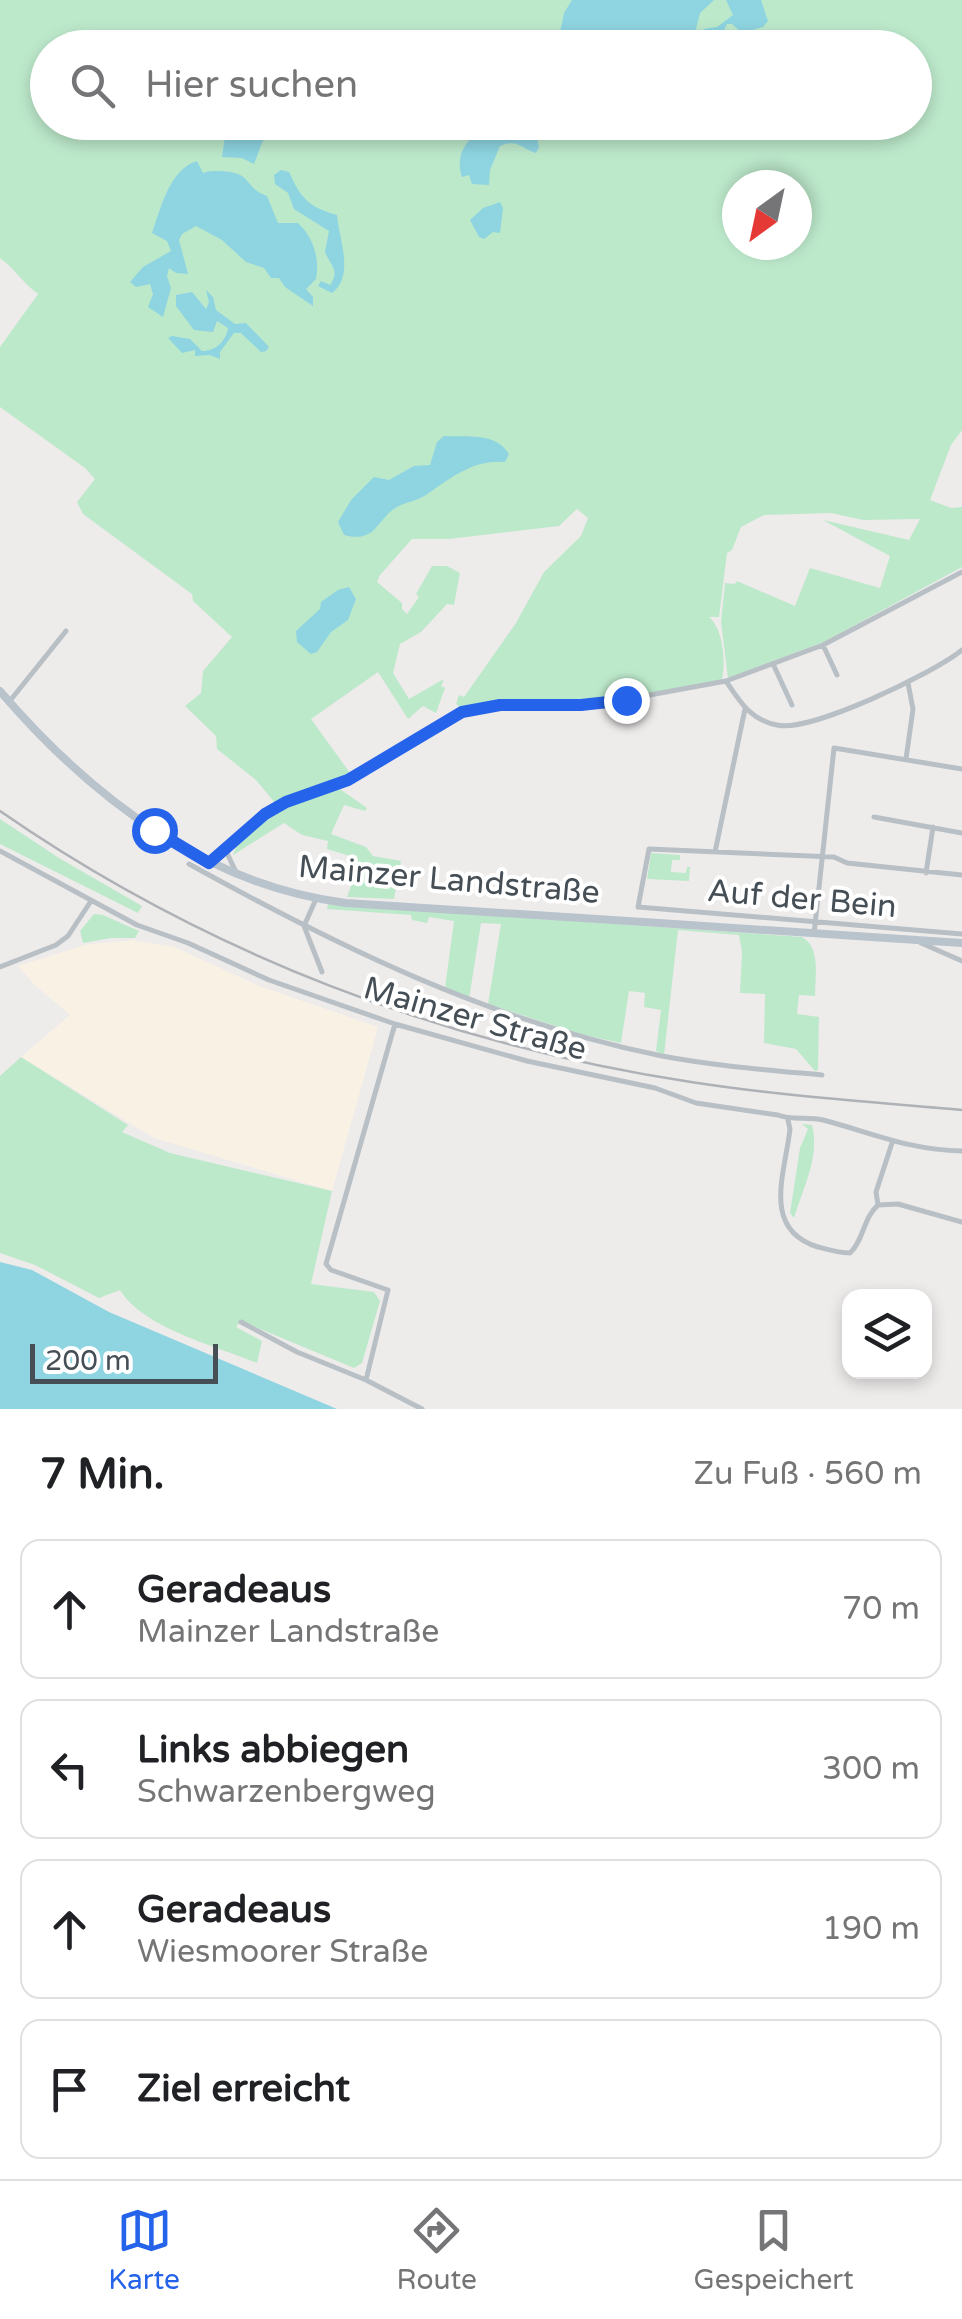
<!DOCTYPE html>
<html lang="de">
<head>
<meta charset="utf-8">
<style>
  body { margin:0; font-family:"Varela Round",sans-serif; background:#f6f6f6; color:#202124 }
  .controls { position:absolute; right:30px; bottom:30px; display:grid; overflow:hidden; border-radius:20px; box-shadow:0 5px 15px #0003 }
  .controls button { width:90px; height:90px; display:grid; place-items:center; padding:0; border:0; border-bottom:2px solid #e0e0e0; background:#fff; color:#202124; font:50px sans-serif }
  .compass { position:absolute; left:722px; top:170px; width:90px; height:90px; border-radius:50%; background:#fff; box-shadow:0 5px 15px #0003; rotate:213deg }
  .scale { position:absolute; left:30px; bottom:25px; width:188px; box-sizing:border-box; padding-left:10px; border:5px solid #464f56; border-top:0; font-size:28px; line-height:35px; white-space:nowrap; color:#464f56; -webkit-text-stroke:8px #fff; paint-order:stroke }
  .stop { position:absolute; width:30px; height:30px; margin:-22px; border:8px solid #2563eb; border-radius:50%; background:#fff }
  .stop.end { background:#2563eb; border-color:#fff; box-shadow:0 2px 10px #0008 }
  .list { margin:0; padding:0; list-style:none }
  h2 { display:flex; justify-content:space-between; align-items:center; height:130px; margin:0; padding:0 40px; font-size:42px }
  h2 small { font-size:32px; font-weight:400; color:#757577 }
  .list li { display:grid; grid-template-columns:65px 1fr auto; gap:30px; align-items:center; box-sizing:border-box; height:140px; margin:0 20px 20px; padding:0 20px; border:2px solid #e0e0e0; border-radius:20px }
  .list b { display:block; font-size:38px; white-space:nowrap }
  .list p { margin:0; font-size:32px; white-space:nowrap; color:#757577 }
  .list em { font-size:32px; font-style:normal; color:#757577 }
  .icon { flex:none; width:55px; height:55px; fill:none; stroke:currentColor; stroke-width:2; stroke-linecap:round; stroke-linejoin:round }
  .map { position:relative; flex:none; width:962px; height:1409px; overflow:hidden }
  .search { position:absolute; background:#fff; box-shadow:0 5px 15px #0003; left:30px; right:30px; top:30px; height:110px; display:flex; align-items:center; gap:25px; box-sizing:border-box; padding:0 35px; border-radius:55px; color:#757577; font-size:38px }
  .sheet { height:770px; background:#fff }
  nav { display:flex; justify-content:space-around; align-items:center; box-sizing:border-box; height:140px; border-top:2px solid #e0e0e0; background:#fff; font-size:28px; color:#757577 }
  nav a { display:grid; justify-items:center; gap:5px }
  nav .on { color:#2563eb }
  .map>svg:first-child { display:block }
  .commercial { fill:#f9f2e4 }
  .green { fill:#bde9cb; fill-rule:evenodd }
  .water { fill:#8ed4e1 }
  .lines { fill:none; stroke-linecap:round; stroke-linejoin:round }
  .street { stroke:#b8c0c6; stroke-width:5 }
  .secondary { stroke:#b8c3cc; stroke-width:8 }
  .rail { stroke:#aeb1b5; stroke-width:2.5 }
  .route { stroke:#2563eb; stroke-width:12 }
  .labels { text-anchor:middle; dominant-baseline:central; stroke-width:8; stroke-linejoin:round; paint-order:stroke }
  .street-label { font-size:32px; fill:#464f56; stroke:#fff }
</style>
</head>
<body>
<div class="map">
<svg width="962" height="1409" viewBox="0 0 962 1409">
  <rect width="100%" height="100%" fill="#eeebeb"/>
  <path class="commercial" d="M132,940L174,947L259,986L378,1027L332,1191L154,1138L21,1057L70,1015L34,984L18,966L85,945Z"/>
  <path class="green" d="M0,0H962V430L951,445L930,500L951,508L962,507V567L824,642L728,678L721,622L725,583L735,584L737,581L795,606L810,568L880,588L890,556L823,520L909,540L920,519L863,520L831,513L764,515L741,527L732,550L727,553L719,617H709C723,629 726,660 722,680C679,688 636,698 592,702C549,705 505,699 461,708L456,704L459,695L464,697L516,623L544,572L581,536L588,518L577,509L559,526L449,539H412L380,575L377,582L402,603V609L407,614L419,597L416,594L432,566H447L460,573L454,605L447,604L421,632L400,644L393,673L409,699L444,679L441,686L445,688L436,713L423,706L408,719L378,672L311,719L350,773L275,803L256,780L217,749L216,736L185,706L201,693L203,671L232,637L193,601L192,594L83,514L77,502L95,479L85,468L0,407V347L38,294C23,283 16,270 0,258ZM48,48H914V122H48ZM737,185H797V245H737Z
    M337,787L367,808L365,811L344,805L331,834L366,847L373,856L401,861L394,899L347,897L358,867L353,857L327,849L328,841L302,835L284,823L233,855C245,819 304,798 337,787Z
    M0,819L59,858L142,906L138,913L0,844Z
    M651,853L680,855V860H672L671,872L686,873L687,867H690L689,881L647,879Z
    M328,904L802,937C821,948 815,975 815,996L799,995L797,1014L819,1017L818,1070L815,1071L796,1049L764,1043L765,994L740,993L742,952L739,935L678,930L664,1055L656,1051L661,1010L644,1007L645,993L629,991L621,1043L580,1034L488,1004L501,924L481,923L469,999L445,988L454,921L429,917L427,923L412,920L411,915L327,909Z
    M94,914L103,915L139,931L135,938H111L83,943L80,931Z
    M21,1057L128,1125L122,1132L170,1153L332,1191L311,1284L374,1292L380,1301L362,1363L354,1368L241,1321L236,1327L262,1341L257,1363C216,1346 143,1328 120,1290L99,1298L35,1265L0,1253V1076Z
    M802,1124L812,1125C820,1157 804,1185 794,1218L790,1213L800,1148L808,1129Z"/>
  <path class="water" d="M572,0H714L700,13L694,37L689,40L690,45L702,41L704,29L717,27L733,15L726,0H761L768,21L763,27L742,33L732,24H727L721,37L710,47H683L676,38L641,47H557L564,13Z
    M227,123L267,130L254,164L242,158L222,157Z
    M506,123H572L563,133L548,125L535,128L539,147L536,153C522,149 517,138 500,146L490,170L489,185L472,184L469,175L462,177C452,148 478,124 506,123Z
    M197,161L203,173C208,171 213,171 218,171C255,172 241,186 267,196L278,223H298C313,237 320,258 316,279L306,289L313,297V306L285,287L279,278H271L264,268L246,262L222,240L196,226L182,234L179,240L188,274L176,273L169,268L167,276L171,288L163,317L148,307L153,294L150,284L136,287L130,282L143,267L171,251L167,241L152,233C161,207 170,169 197,161Z
    M281,170L289,172C301,199 309,207 337,215C339,239 355,276 332,293L318,286L321,281L330,285C340,271 331,266 325,252L329,231L294,209L288,193L275,184L274,175Z
    M500,202L503,208L500,233L493,232L484,239L479,237L470,220L483,208Z
    M206,290L213,297L216,310L235,324L246,323L269,347L266,351L261,352L241,333H234L220,352V359L210,355L195,356V350L182,353L168,338L172,336L190,339L202,351C216,351 226,341 228,328L217,321L213,332L194,330L176,306V295L192,292L206,309L209,302Z
    M444,436C466,437 496,432 509,454L505,462C474,459 452,477 426,495C417,501 406,502 397,507C377,518 377,544 344,535L338,522L351,500L374,477L389,480L414,466L430,465L437,442Z
    M349,587L356,599L348,620L331,632L317,652L311,654L297,642L296,631L320,609L321,602L338,590Z
    M0,1262L32,1270L109,1312L337,1409H0Z"/>
  <g class="lines">
    <path class="street" d="M823,645L837,675
      M774,666L792,705
      M726,681C740,702 751,720 777,725C810,733 934,673 962,650
      M9,702L66,631
      M906,759L913,709L908,683
      M874,817L962,833
      M225,849L236,872
      M0,851L137,925L188,943L269,980L395,1024L527,1061L655,1088L696,1103L778,1115C792,1121 807,1116 823,1120C873,1133 908,1150 962,1151
      M715,852L745,709
      M211,861L265,814L286,802L348,779L462,712L500,705L606,703L726,681L823,645L962,572
      M189,864C339,947 492,1022 662,1056C715,1066 768,1070 822,1075
      M926,873L933,827
      M962,875L847,863L834,857L649,849L638,907L962,934
      M316,899L304,926L322,972
      M814,934L834,748L962,769
      M921,943L962,961
      M0,967L56,945L68,936L91,901
      M788,1120L790,1129C785,1174 761,1229 818,1247C829,1250 839,1253 850,1253C864,1240 863,1218 878,1205
      M878,1205L898,1204L962,1222
      M878,1205L876,1192L892,1143
      M241,1322L297,1352L366,1380L422,1409
      M366,1380L388,1290L331,1270L326,1264L395,1024"/>
    <path class="secondary" d="M0,691C90,796 205,885 346,903C551,915 757,930 962,943"/>
    <path class="rail" d="M0,811C205,953 445,1045 691,1082C781,1096 872,1102 962,1110"/>
  </g>
  <g class="lines">
    <path class="route" d="M154,830L209,863L265,814L286,802L348,780L462,712L500,705H581L626,700"/>
  </g>
  <g class="labels">
    <g class="street-label">
      <text transform="translate(449 880) rotate(5)">Mainzer Landstraße</text>
      <text transform="translate(802 899) rotate(5)">Auf der Bein</text>
      <text transform="translate(475 1019) rotate(16)">Mainzer Straße</text>
    </g>
  </g>
</svg>
<div class="controls">
<button><svg class="icon" aria-label="layers" viewBox="0 0 24 24"><path d="M12 4l9 5-9 5-9-5zM3 14l9 5 9-5"/></svg></button>
</div>
<svg class="compass" viewBox="-18 -18 36 36"><path d="M0-13l5 13h-10z" fill="#e53935"/><path d="M0 13l5-13h-10z" fill="#757577"/></svg>
<div class="scale">200 m</div>
<div class="stop" style="left:154px;top:830px"></div>
<div class="stop end" style="left:626px;top:700px"></div>
<div class="search"><svg class="icon" aria-label="search" viewBox="0 0 24 24"><circle cx="10" cy="10" r="6"/><path d="M15 15l6 6"/></svg>Hier suchen</div>
</div>
<section class="sheet">
<h2>7 Min.<small>Zu Fuß · 560 m</small></h2>
<ul class="list">
<li><svg class="icon" aria-label="ahead" viewBox="0 0 24 24"><path d="M12 20V5M6 11l6-6 6 6"/></svg><div><b>Geradeaus</b><p>Mainzer Landstraße</p></div><em>70 m</em></li>
<li><svg class="icon" aria-label="left" viewBox="0 0 24 24"><path d="M17 20v-9H6M10 6l-5 5 5 5"/></svg><div><b>Links abbiegen</b><p>Schwarzenbergweg</p></div><em>300 m</em></li>
<li><svg class="icon" aria-label="ahead" viewBox="0 0 24 24"><path d="M12 20V5M6 11l6-6 6 6"/></svg><div><b>Geradeaus</b><p>Wiesmoorer Straße</p></div><em>190 m</em></li>
<li><svg class="icon" aria-label="arrive" viewBox="0 0 24 24"><path d="M6 21V4h12l-3 4 3 4H6"/></svg><div><b>Ziel erreicht</b></div></li>
</ul>
</section>
<nav>
<a class="on"><svg class="icon" aria-label="map" viewBox="0 0 24 24"><path d="M3 6l6-2 6 2 6-2v14l-6 2-6-2-6 2zM9 4v14M15 6v14"/></svg>Karte</a>
<a><svg class="icon" aria-label="directions" viewBox="0 0 24 24"><path d="M12 3l9 9-9 9-9-9zM9 14v-3h6M13 9l2 2-2 2"/></svg>Route</a>
<a><svg class="icon" aria-label="saved" viewBox="0 0 24 24"><path d="M7 4h10v16l-5-4-5 4z"/></svg>Gespeichert</a>
</nav>
</body>
</html>
